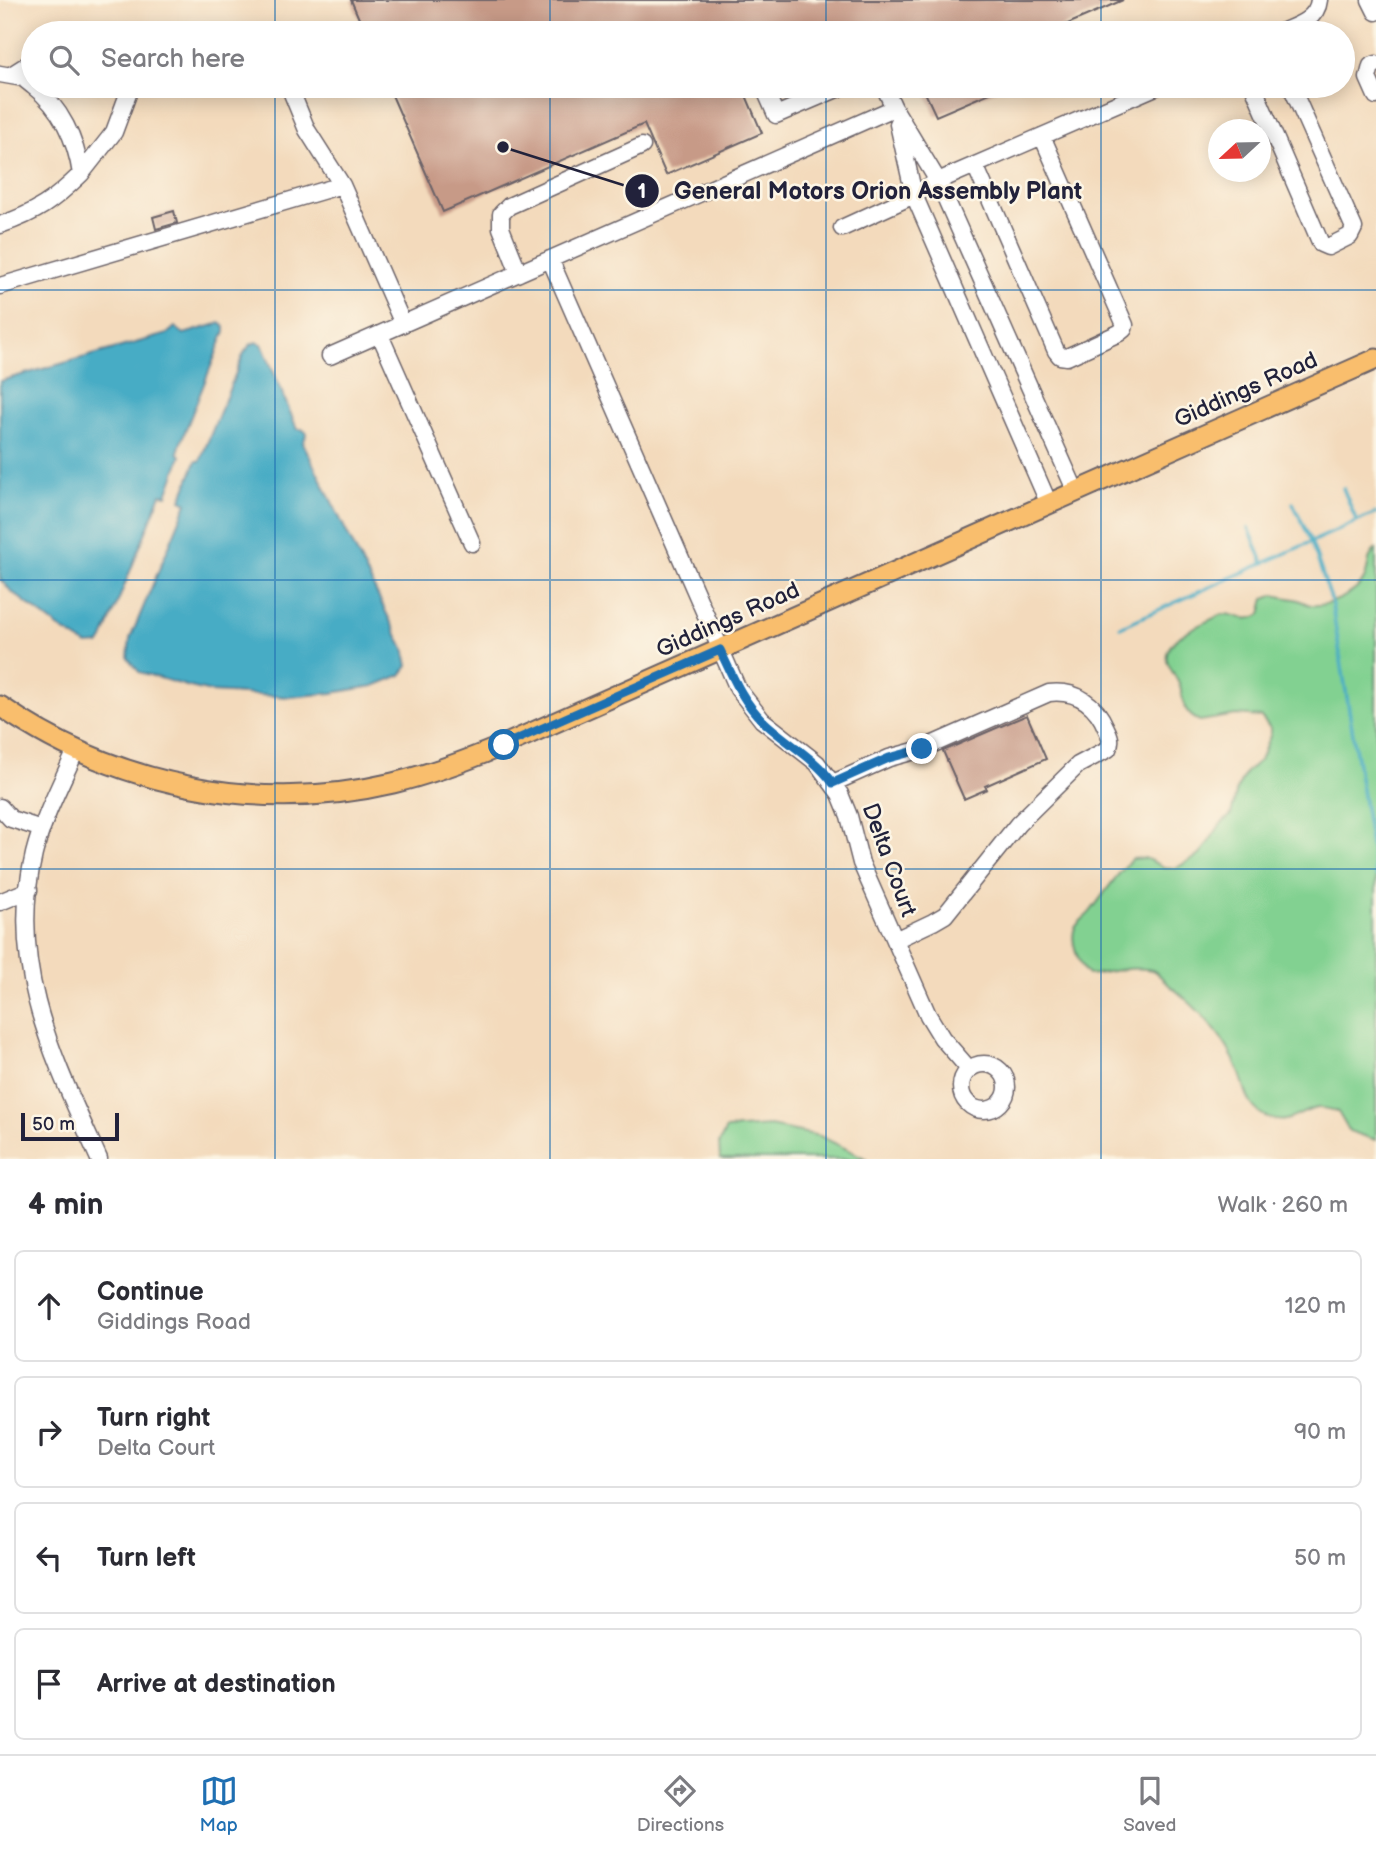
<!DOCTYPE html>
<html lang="en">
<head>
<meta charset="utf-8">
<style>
  body { margin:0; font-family:"Balsamiq Sans",sans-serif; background:#f2f2f3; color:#2b2b33 }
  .compass { position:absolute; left:1208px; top:119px; width:63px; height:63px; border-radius:50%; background:#fff; box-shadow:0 4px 18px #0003; rotate:248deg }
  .scale { position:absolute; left:21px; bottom:18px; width:98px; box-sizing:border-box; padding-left:7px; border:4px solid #22223b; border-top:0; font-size:19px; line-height:24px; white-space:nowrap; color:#22223b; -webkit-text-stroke:5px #fcf5e5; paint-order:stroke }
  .stop { position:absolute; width:21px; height:21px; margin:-16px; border:5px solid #1f6fb2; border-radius:50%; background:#fff }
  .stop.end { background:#1f6fb2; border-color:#fff; box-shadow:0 2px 7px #0008 }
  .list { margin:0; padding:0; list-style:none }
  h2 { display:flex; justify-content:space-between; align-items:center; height:91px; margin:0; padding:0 28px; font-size:30px }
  h2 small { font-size:23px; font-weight:400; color:#7c7c81 }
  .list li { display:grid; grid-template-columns:46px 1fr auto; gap:21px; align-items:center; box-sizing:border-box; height:112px; margin:0 14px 14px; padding:0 14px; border:2px solid #e1e1e2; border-radius:10px }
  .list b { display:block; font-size:26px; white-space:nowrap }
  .list p { margin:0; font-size:23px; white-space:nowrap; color:#7c7c81 }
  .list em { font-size:23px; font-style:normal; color:#7c7c81 }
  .icon { flex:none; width:38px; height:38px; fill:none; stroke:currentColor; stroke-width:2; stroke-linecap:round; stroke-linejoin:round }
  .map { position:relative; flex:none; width:1376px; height:1159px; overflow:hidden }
  .search { position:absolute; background:#fff; box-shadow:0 4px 18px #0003; left:21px; right:21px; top:21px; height:77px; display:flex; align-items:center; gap:18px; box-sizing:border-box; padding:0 24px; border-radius:38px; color:#7c7c81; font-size:26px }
  .sheet { height:595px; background:#fff }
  nav { display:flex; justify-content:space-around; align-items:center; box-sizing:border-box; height:98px; border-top:2px solid #e1e1e2; background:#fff; font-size:19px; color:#7c7c81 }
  nav a { display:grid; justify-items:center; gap:4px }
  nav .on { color:#1f6fb2 }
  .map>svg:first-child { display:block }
  .green { fill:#82d191; stroke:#527a66; stroke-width:2 }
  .water { fill:#46acc5; stroke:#346780; stroke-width:2 }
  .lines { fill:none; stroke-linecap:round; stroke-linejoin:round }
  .stream { stroke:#46acc5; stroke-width:3.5 }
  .building { fill:#c79a87 }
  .minor-casing { stroke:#6b6268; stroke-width:19 }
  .major-casing { stroke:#6b6268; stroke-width:23 }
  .minor { stroke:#fff; stroke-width:16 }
  .major { stroke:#f9be6d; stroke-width:19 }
  .route { stroke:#1f6fb2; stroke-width:9 }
  .grid { fill:none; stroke:#1f6fb2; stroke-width:2; stroke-opacity:0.55 }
  .labels { text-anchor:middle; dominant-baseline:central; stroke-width:5; stroke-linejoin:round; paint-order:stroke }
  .street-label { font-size:23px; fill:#22223b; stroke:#fcf5e5 }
  .leader { fill:none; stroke:#22223b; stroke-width:2.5 }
  .callout-dot { fill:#22223b; stroke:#fcf5e5; stroke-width:2.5 }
  .mark-label { font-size:21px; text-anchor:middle; font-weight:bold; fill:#fff }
  .callout-label { font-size:24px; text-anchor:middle; font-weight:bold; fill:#22223b; stroke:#fcf5e5; stroke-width:5; stroke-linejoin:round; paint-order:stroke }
</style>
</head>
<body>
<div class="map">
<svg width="1376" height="1159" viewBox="0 0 1376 1159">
  <rect width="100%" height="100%" fill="#fcf5e5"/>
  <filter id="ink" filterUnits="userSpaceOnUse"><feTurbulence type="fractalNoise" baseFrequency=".0143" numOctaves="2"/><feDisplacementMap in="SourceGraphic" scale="14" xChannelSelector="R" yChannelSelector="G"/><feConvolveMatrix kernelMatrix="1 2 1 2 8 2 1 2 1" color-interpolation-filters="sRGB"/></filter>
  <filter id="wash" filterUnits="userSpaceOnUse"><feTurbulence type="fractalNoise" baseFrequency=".00686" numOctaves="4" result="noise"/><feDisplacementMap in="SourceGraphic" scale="28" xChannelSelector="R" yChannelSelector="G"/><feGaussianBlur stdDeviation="1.57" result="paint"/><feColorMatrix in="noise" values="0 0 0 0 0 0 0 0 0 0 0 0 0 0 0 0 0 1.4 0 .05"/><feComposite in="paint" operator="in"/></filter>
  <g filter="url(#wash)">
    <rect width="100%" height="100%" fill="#f3dabc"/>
    <path class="green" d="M1376,549V1140L1349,1131L1338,1112C1330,1109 1321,1106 1313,1109C1294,1115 1285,1128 1263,1115C1247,1106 1246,1089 1240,1074C1226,1036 1199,1009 1168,984C1164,980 1157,972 1152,970C1134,965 1106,973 1088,975C1080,967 1069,939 1075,928C1078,922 1086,917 1090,912C1104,894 1116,875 1132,859L1145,858L1164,867L1176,868L1200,855L1220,825L1231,815L1237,789L1246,772L1260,760L1270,736V728L1261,717L1236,715L1200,721C1185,715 1183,704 1181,690C1179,679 1170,671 1167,660C1162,638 1206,622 1223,614C1238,614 1246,624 1261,614L1265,599L1274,595C1282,597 1288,598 1295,599C1301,600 1305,604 1311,605C1327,607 1357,594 1364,579C1370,568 1365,558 1376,549Z
      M770,1126L820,1136L867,1159H720L719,1143L726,1129Z"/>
    <path class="water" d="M220,323L225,326V331L182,439L178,452L181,456L167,495L161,494L103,639L100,644L87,645L58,627L12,592L0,579V381L167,334L175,327L184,334Z
      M256,342L262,344L297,429H302L307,433L303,443L405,651L408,666L401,675L374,686L332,693L290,697L211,692L190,687L139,672L128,658L130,639L187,503L181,500L196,461H200L244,353L250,345Z"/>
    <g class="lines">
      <path class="stream" d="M1343,488L1357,522
        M1293,503L1311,541L1331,599L1376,876
        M1249,528L1263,563
        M1120,627L1376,513"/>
    </g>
    <g id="blocks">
      <path class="building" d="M351,0H1123L1047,33H881L877,24L856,33H365Z
        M388,86H742L762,133L666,175L644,124L443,212Z
        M922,86H1006L936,116Z
        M174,211L177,223L156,229L153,217Z
        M1027,715L1046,759L985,786L987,789L964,799L943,751Z"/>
    </g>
  </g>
  <g filter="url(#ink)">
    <use href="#blocks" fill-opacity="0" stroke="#6b6268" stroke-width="2"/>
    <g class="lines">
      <defs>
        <path id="minor" d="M1370,0L1376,12
          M1279,33C1296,26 1317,20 1319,0
          M1376,64L1371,66L1368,78L1376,96
          M0,74L23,78L33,86
          M11,75L33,61
          M289,86L307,130L342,185L403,324
          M775,86L765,90L776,115L844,86
          M884,86L894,108L938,181L1076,492
          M1253,86L1321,244L1328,247L1350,236L1354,228L1291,86
          M898,124L914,195L1049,504
          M975,165L1056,351L1060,356L1067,357L1119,333L1124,329L1125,325L1042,136
          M81,174L114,132L131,86
          M0,225C38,212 53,201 81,174C76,140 61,107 33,86
          M842,228L914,195L938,181L1158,86
          M550,259L738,689L762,720L817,763L840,794L849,816L861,863L928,1015L942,1038L969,1069
          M519,273L501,228V214L509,206L642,146
          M0,286L342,185
          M380,335L472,543
          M330,356L894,108
          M76,750C61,784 43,818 34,854C7,967 54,1059 99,1159
          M833,783L889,758L922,749L1049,693C1077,690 1096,704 1106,728C1110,736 1112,741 1108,749L1078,765L1018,824L945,915L933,922L895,940
          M0,807L11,819L42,829
          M0,902L29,890
          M961 1087a23 23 0 1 1 46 0a23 23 0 1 1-46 0Z"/>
        <path id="major" d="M0,706C113,785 258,815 393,783C431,774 468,760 504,745L1376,359"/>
      </defs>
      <use href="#minor" class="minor-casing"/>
      <use href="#major" class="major-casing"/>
      <use href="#minor" class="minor"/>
      <use href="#major" class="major"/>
    </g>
  </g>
  <g class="lines" filter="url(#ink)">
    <path class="route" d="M504,745L720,650C732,675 742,701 763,721C786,743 814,757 833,783L889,758L922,749"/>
  </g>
  <path class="grid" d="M275,0V33M550,0V33M826,0V33M1101,0V33M275,86V1159M550,86V1159M826,86V1159M1101,86V1159M0,290H1376M0,580H1376M0,869H1376"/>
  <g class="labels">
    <g class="street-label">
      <text transform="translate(1246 390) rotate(-24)">Giddings Road</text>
      <text transform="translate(728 620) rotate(-24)">Giddings Road</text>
      <text transform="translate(889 860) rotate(70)">Delta Court</text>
    </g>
  </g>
  <path class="leader" d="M503 147L642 191"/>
  <g class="callout-dot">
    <circle cx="503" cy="147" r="7"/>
    <circle cx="642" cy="191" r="18"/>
  </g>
  <g class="mark-label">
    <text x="642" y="198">1</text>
  </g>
  <g class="callout-label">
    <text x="878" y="199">General Motors Orion Assembly Plant</text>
  </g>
</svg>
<svg class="compass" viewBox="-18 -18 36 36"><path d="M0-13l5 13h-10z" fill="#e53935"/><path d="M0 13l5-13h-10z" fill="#7c7c81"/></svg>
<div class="scale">50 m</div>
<div class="stop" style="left:504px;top:745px"></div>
<div class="stop end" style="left:922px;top:749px"></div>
<div class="search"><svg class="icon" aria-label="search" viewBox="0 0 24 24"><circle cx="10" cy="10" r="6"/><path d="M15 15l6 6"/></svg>Search here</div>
</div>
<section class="sheet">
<h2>4 min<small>Walk · 260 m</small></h2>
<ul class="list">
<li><svg class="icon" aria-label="ahead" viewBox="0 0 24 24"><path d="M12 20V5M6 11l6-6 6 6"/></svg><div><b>Continue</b><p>Giddings Road</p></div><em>120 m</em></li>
<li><svg class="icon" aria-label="right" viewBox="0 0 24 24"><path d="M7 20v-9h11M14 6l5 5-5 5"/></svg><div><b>Turn right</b><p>Delta Court</p></div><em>90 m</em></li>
<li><svg class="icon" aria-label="left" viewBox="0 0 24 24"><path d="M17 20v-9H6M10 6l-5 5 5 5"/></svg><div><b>Turn left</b></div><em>50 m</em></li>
<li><svg class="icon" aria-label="arrive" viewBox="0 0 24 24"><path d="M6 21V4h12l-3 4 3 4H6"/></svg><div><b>Arrive at destination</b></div></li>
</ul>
</section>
<nav>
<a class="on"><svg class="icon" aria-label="map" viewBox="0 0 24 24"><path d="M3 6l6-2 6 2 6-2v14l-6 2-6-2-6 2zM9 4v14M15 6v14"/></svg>Map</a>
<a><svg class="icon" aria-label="directions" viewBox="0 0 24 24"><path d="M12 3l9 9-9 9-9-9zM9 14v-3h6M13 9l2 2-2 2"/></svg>Directions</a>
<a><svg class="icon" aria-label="saved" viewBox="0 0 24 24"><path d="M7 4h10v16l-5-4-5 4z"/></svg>Saved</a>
</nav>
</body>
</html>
